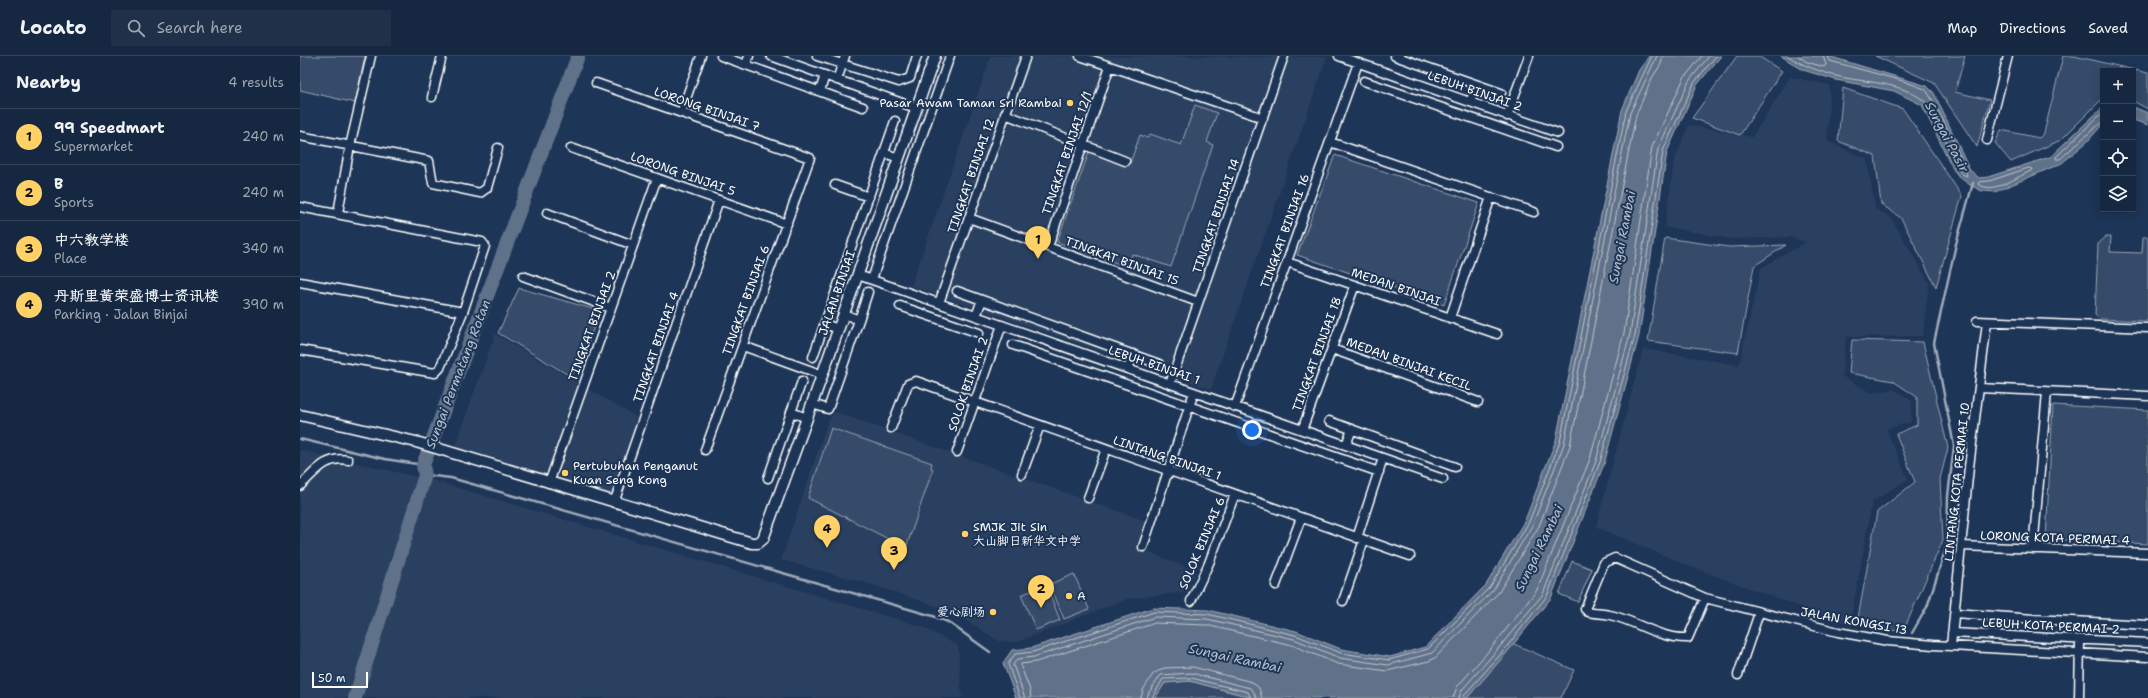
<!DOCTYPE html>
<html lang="en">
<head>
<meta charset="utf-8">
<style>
  body { margin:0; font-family:"Shantell Sans","LXGW WenKai TC",sans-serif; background:#1f3048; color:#f1f3f6 }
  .controls { position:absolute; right:12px; top:12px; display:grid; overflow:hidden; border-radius:0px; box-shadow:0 2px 10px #0003 }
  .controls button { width:36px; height:36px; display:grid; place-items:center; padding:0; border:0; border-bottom:1px solid #35445a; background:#162841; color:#f1f3f6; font:20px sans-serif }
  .scale { position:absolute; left:12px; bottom:10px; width:56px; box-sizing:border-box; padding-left:4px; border:2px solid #fff; border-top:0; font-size:11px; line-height:14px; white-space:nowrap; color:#fff; -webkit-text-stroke:3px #1d3557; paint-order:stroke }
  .you { position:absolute; left:952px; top:374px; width:14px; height:14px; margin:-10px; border:3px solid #fff; border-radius:50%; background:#1a73e8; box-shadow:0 0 0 6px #1a73e833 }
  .badge { display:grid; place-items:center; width:26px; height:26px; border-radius:50%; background:#ffd166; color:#111; font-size:13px; font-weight:700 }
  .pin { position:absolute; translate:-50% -33px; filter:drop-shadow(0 1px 2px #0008) }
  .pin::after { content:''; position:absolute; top:21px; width:14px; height:12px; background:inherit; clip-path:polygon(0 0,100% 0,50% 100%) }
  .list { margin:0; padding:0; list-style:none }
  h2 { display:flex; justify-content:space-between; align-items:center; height:52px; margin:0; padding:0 16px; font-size:17px }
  h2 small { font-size:13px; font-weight:400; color:#9ea6b1 }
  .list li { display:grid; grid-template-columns:26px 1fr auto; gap:12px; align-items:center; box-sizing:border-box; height:56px; padding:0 16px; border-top:1px solid #35445a }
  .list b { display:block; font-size:15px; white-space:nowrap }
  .list p { margin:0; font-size:13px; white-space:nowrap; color:#9ea6b1 }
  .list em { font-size:13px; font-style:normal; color:#9ea6b1 }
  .icon { flex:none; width:22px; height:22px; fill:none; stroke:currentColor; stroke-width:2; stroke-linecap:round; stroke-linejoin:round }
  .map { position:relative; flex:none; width:1848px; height:642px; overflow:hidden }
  header { display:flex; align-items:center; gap:24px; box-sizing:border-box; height:56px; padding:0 20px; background:#162841; border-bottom:1px solid #35445a }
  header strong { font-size:19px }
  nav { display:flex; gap:22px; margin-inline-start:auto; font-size:14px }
  .search { width:280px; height:36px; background:#1f3048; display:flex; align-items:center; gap:10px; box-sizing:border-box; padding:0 14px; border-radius:0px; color:#9ea6b1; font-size:15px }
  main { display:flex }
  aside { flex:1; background:#162841 }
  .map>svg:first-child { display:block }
  .built { fill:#2a4161 }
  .green { fill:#364b69; stroke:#9aa5b4 }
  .water { fill:#617289; stroke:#a0aab8 }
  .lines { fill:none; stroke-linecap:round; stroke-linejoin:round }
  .shore { stroke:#c0c7d0; stroke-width:1 }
  .stream { stroke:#a0aab8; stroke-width:2.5 }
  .river { stroke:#617289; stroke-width:14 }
  .minor-casing { stroke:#fff; stroke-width:11 }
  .tertiary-casing { stroke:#fff; stroke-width:13 }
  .minor { stroke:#1d3557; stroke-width:8 }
  .tertiary { stroke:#1d3557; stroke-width:10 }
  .poi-dot { fill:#ffd166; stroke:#1d3557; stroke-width:1.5 }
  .labels { text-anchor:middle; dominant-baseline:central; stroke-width:4; stroke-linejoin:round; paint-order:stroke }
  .street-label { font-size:12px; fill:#fff; stroke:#1d3557 }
  .poi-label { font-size:12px; fill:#fff; stroke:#1d3557; text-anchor:start }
  .water-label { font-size:13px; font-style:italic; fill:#b8c0ca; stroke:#1d3557 }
</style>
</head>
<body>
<header>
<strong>Locato</strong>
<div class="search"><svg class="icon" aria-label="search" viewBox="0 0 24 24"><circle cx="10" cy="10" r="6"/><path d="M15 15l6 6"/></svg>Search here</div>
<nav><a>Map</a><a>Directions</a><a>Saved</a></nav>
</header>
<main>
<aside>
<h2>Nearby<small>4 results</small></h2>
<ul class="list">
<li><span class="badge">1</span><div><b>99 Speedmart</b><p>Supermarket</p></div><em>240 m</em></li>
<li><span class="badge">2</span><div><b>B</b><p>Sports</p></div><em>240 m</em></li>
<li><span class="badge">3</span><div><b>中六教学楼</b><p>Place</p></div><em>340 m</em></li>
<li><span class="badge">4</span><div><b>丹斯里黄荣盛博士资讯楼</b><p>Parking · Jalan Binjai</p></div><em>390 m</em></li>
</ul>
</aside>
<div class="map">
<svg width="1848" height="642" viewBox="0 0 1848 642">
  <rect width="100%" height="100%" fill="#1d3557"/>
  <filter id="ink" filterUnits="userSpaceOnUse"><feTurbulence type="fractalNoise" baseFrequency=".025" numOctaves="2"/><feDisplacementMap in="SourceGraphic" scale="8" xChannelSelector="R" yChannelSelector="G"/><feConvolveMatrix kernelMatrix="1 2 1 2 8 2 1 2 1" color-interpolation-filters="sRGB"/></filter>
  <g filter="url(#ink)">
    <path class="built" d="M691,0L1027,1L911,333L611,230Z
      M1490,21L1530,29L1527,85L1567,103L1575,153L1591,162L1629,227L1623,280L1546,281L1542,320L1571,337L1594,333L1612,345L1611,366L1586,373L1608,423L1572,446L1550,569L1389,510L1296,471L1343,293L1439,309L1461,212L1506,186L1489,181L1432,183L1365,171L1374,105L1389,69L1452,81Z
      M195,278L348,368L320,445L154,393Z
      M535,356L846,465L836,491L896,515L887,536L827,543L717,586L699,585L651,555L567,527L481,504L528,365Z
      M0,394L135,425L623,571L658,590L662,642H0Z"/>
    <path class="green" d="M0,0H65L55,47L0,34Z
      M1437,0H1458L1482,15L1440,79L1392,62Z
      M1575,0H1665L1655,36L1690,44L1677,91L1634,27Z
      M1763,0H1774L1848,17V53L1833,45V15H1803V45H1800L1761,84L1711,106L1695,87L1701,74L1739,82L1744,77Z
      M1543,32L1603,53L1662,140L1636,231L1601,162L1581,148L1575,100L1538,85Z
      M895,49L917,57L907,86L913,89L871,211L832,198L828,211L757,186L789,96L829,110L840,79L848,82L850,78L881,89Z
      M1035,99L1179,147L1144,249L997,199Z
      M1806,181H1811L1810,196L1842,197L1843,181H1848V265L1800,263L1795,259L1798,188Z
      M1365,182L1429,191L1486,189L1454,210L1438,297L1348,285Z
      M219,232L293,253L297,261L281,311L270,320L198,277Z
      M1552,284L1623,286L1648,392L1640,423L1643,484L1603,576L1557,568L1577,456L1615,426L1596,378L1617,369V341L1593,325L1549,317Z
      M1753,349L1848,354V488L1746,483Z
      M531,372L632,407L631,412L633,413L606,492L508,442Z
      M1272,505L1292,513L1278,546L1259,538Z
      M774,518L789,553L764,563L750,528Z
      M746,529L760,564L736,574L721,539Z
      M1214,588L1274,614L1261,642H1167Z
      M890,625L954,642H855L865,627Z"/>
    <path class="water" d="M1349,0H1421L1397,29L1367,96L1339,280L1304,408L1251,542L1204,600L1167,642H954L890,625L865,627L855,642H716L703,607L712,594L731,592L853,552L908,554L996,575L1041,593L1090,601L1125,591L1186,529L1225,464L1256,384L1322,54L1339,14Z
      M1481,0H1528L1627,30L1634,37L1670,114L1679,122L1688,121L1750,101L1803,51V68L1787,86L1762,107L1695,136L1682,135L1670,129L1659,121L1653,113L1622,49L1594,35L1536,24L1503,14Z
      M1833,51L1848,57V69L1833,64Z"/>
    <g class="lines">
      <path class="shore" d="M1488,0C1503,10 1519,15 1536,20C1564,27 1600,25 1624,45C1635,54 1650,96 1657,111L1662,118L1667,120C1667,111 1633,41 1625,33L1603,25L1530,5L1528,0
        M1498,0L1507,6L1524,11L1526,9L1523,0
        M1803,56L1756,101V103H1760C1766,98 1800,66 1803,66
        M1729,112L1732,113L1731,115C1716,121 1693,139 1678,128L1679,126L1689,125Z
        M720,642L708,608L715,598L733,596L854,556L907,558L995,579L1041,597L1089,604L1128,593L1190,531L1229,466L1260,386L1326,55L1352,0
        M725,642L713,609L717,603L734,601L855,561L907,563L994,583L1040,602L1088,609L1132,597L1194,533L1233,468L1264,388L1330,57L1357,0
        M731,642L730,634L721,611V608L736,606L855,567L906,569L992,589L1038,608L1087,615L1129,605L1135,602L1199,536L1239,470L1270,390L1336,59L1352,22L1361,8L1363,0
        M841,642L843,634L853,618L864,612L893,611L952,626L959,632L962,642
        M847,642L849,636L861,619L891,617L950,632L954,636L956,642
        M852,642L863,623L891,622L948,636L951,642
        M1153,642L1157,631L1193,590L1237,534L1290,403L1324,277L1352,91L1384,22L1402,0
        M1159,642L1161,635L1197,594L1243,538L1296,405L1330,278L1358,93L1389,25L1409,0
        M1164,642L1165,638L1201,598L1247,540L1300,406L1335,279L1363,95L1394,27L1416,0"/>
      <path class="stream" d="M0,383L85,403L123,409
        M125,419L151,422L633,560L648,566L690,596
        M1612,577L1627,551L1647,489L1648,440L1654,390L1634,287L1656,188L1673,127"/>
      <path class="river" d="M55,642L125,419L123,409L278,0"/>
      <defs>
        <path id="minor" d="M421,0L563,51
          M471,0L616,52
          M517,0L599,26L610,22L617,0
          M780,0L963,62
          M1039,0L1258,77
          M1095,0L1201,37
          M446,9L449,0
          M537,24L545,0
          M1064,25L1256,91
          M296,27L510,102L405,394
          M520,35L525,19
          M132,41L142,0
          M1170,46L1177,29
          M381,57L401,0
          M705,58L825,105
          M1207,60L1229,0
          M0,80L129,105L133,127L180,137L187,132L198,92
          M1687,84L1708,0
          M1030,86L1234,156
          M271,92L487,168
          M584,97L599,102
          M535,129L569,141
          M0,151L182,186L185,190L163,256L140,312L135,317L0,294
          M38,157L50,90L71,0
          M247,157L333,189
          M669,162L898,246
          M748,191L810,10
          M987,206L1197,278
          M558,219L1143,423
          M223,220L311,252
          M572,223L650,0
          M0,226L163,256
          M657,235L859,308
          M639,247L726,0
          M600,250L679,277
          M544,258L559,264L568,236
          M676,260L682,244
          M1150,262L1191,141
          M1677,265L1848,272
          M524,268L539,273
          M713,289L1079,416
          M443,290L523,319
          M1032,293L1178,346
          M513,301L595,65
          M828,313L833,298
          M870,328L984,0
          M1679,332L1848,340
          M512,348L528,353L559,264
          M935,351L1058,7
          M491,356L507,362
          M1029,365L1155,411
          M591,372L608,328L616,325L1110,500
          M1002,374L1055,229
          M1046,389L1052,373
          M657,396L702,269
          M722,418L740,369
          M468,422L502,325
          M249,427L357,122
          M0,430C15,416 26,399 48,404
          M788,442L806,393
          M314,447L419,144
          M1057,482L1083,402
          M1661,490L1848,497
          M843,491L894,336
          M1733,493L1747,336
          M976,529L1001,462
          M1405,542L1388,582C1359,583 1337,565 1310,559C1302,557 1295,558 1288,556L1285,553L1304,507L1315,502L1405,542L1538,576L1588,585L1633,589L1848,601
          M891,545L909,507L935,438
          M1043,545L1064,484
          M1655,557L1734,563L1848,569
          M1652,577L1848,587
          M1651,590L1669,411L1687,266
          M1438,619L1459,557
          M1779,642L1780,584"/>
        <path id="tertiary" d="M0,359L116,386L452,487H458L463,483L507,362L635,0"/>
      </defs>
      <use href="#minor" class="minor-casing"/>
      <use href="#tertiary" class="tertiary-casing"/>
      <use href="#minor" class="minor"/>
      <use href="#tertiary" class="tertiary"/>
    </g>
  </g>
  <g class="poi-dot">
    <circle cx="770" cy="47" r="4"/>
    <circle cx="265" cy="417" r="4"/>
    <circle cx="665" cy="478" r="4"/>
    <circle cx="769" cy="540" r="4"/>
    <circle cx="693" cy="556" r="4"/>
  </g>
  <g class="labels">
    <g class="street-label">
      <text transform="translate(1175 35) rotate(19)">LEBUH BINJAI 2</text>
      <text transform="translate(407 53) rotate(19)">LORONG BINJAI 7</text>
      <text transform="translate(767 97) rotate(-71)">TINGKAT BINJAI 12/1</text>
      <text transform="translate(383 118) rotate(19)">LORONG BINJAI 5</text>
      <text transform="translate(671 120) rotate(-71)">TINGKAT BINJAI 12</text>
      <text transform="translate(916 160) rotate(-71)">TINGKAT BINJAI 14</text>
      <text transform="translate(985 175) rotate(-70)">TINGKAT BINJAI 16</text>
      <text transform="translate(822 205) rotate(20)">TINGKAT BINJAI 15</text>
      <text transform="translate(1096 231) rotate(19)">MEDAN BINJAI</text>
      <text transform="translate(537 237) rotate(-71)">JALAN BINJAI</text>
      <text transform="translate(446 244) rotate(-70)">TINGKAT BINJAI 6</text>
      <text transform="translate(292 270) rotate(-70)">TINGKAT BINJAI 2</text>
      <text transform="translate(356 291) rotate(-71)">TINGKAT BINJAI 4</text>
      <text transform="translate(1017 298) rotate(-70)">TINGKAT BINJAI 18</text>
      <text transform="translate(1109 308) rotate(20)">MEDAN BINJAI KECIL</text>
      <text transform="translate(854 309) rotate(19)">LEBUH BINJAI 1</text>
      <text transform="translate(668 328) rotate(-71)">SOLOK BINJAI 2</text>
      <text transform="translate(867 402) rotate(19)">LINTANG BINJAI 1</text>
      <text transform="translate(1657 426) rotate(-84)">LINTANG KOTA PERMAI 10</text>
      <text transform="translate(1755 482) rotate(2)">LORONG KOTA PERMAI 4</text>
      <text transform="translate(902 487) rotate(-67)">SOLOK BINJAI 6</text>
      <text transform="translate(1554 565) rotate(10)">JALAN KONGSI 13</text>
      <text transform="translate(1751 570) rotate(3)">LEBUH KOTA PERMAI 2</text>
    </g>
    <g class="poi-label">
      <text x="762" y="47" text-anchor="end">Pasar Awam Taman Sri Rambai</text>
      <text x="273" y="410">Pertubuhan Penganut<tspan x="273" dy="14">Kuan Seng Kong</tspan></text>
      <text x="673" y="471">SMJK Jit Sin<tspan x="673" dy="14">大山脚日新华文中学</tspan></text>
      <text x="777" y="540">A</text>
      <text x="685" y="556" text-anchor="end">爱心剧场</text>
    </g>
    <g class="water-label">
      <text transform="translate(1647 81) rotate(62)">Sungai Pasir</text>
      <text transform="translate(1322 181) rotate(-79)">Sungai Rambai</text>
      <text transform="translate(158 318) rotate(-69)">Sungai Permatang Rotan</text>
      <text transform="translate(1239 492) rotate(-64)">Sungai Rambai</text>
      <text transform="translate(935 602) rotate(12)">Sungai Rambai</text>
    </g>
  </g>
</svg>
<div class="controls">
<button>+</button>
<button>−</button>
<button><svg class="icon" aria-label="locate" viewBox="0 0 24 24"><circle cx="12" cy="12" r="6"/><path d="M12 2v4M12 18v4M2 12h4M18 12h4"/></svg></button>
<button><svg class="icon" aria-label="layers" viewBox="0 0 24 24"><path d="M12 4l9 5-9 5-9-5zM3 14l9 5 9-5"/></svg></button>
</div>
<div class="scale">50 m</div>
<div class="you"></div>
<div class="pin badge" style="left:738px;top:203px">1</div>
<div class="pin badge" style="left:741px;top:552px">2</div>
<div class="pin badge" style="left:594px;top:514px">3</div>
<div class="pin badge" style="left:527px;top:492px">4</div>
</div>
</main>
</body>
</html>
